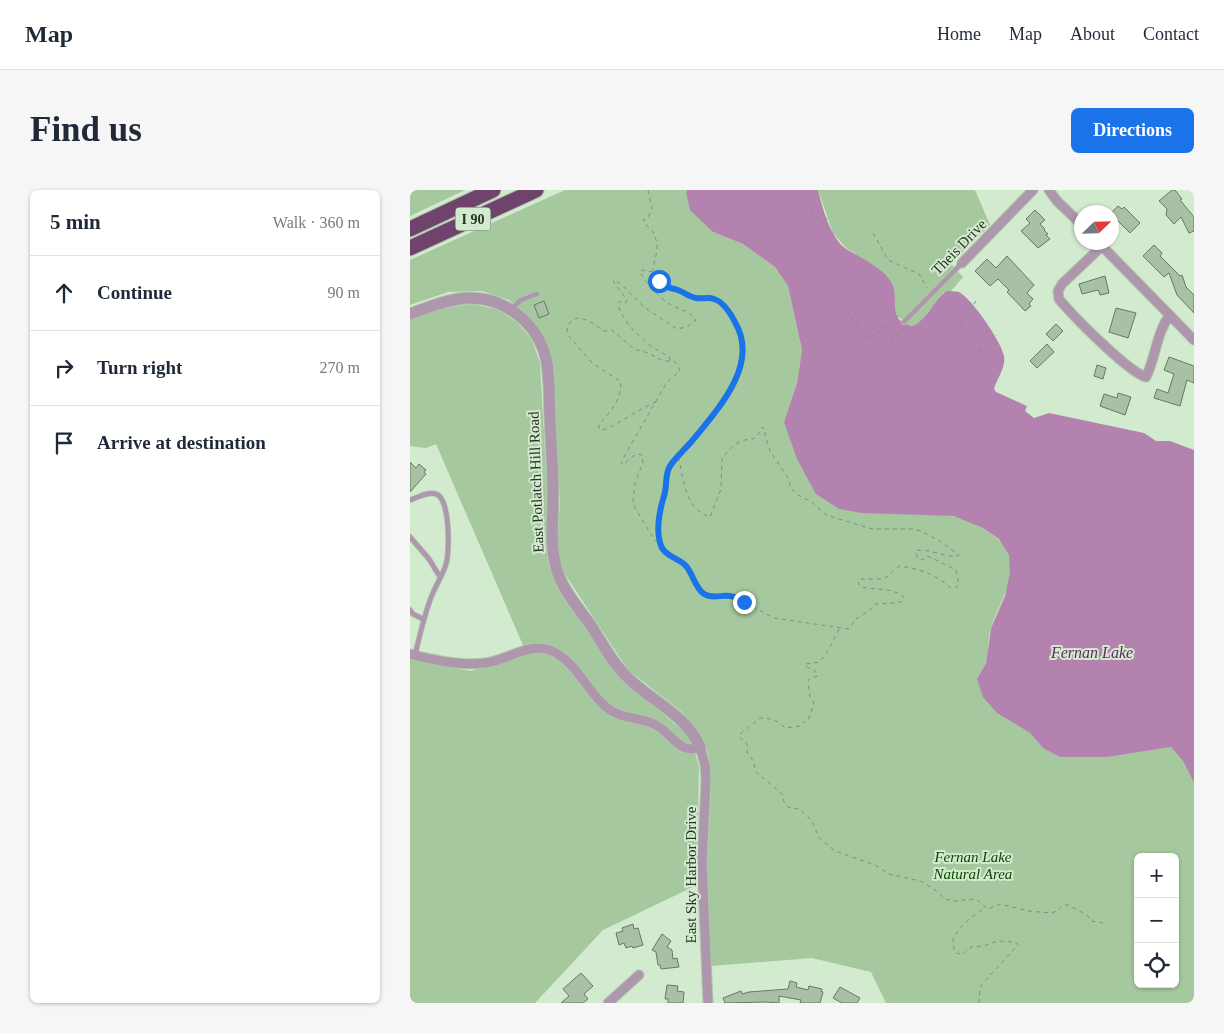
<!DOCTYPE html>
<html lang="en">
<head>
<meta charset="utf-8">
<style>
  body { margin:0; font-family:"Times New Roman",serif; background:#f6f6f7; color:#1f2937 }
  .controls { position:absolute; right:15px; bottom:15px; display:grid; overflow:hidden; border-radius:8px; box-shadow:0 1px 4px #0004 }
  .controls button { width:45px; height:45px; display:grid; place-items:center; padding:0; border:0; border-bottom:1px solid #e0e1e3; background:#fff; color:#1f2937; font:25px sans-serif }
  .compass { position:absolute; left:664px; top:15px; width:45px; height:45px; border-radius:50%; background:#fff; box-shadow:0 1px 4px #0004; rotate:67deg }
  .stop { position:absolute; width:15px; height:15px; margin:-11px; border:4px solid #1a73e8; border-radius:50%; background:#fff }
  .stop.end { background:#1a73e8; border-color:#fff; box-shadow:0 1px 5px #0008 }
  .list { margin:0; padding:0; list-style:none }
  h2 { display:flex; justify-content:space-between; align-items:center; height:65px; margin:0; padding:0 20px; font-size:21px }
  h2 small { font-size:16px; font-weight:400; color:#747a83 }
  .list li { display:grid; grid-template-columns:32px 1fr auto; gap:15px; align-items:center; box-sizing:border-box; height:75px; padding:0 20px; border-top:1px solid #e0e1e3 }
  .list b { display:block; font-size:19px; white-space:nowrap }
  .list em { font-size:16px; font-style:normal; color:#747a83 }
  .icon { flex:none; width:28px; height:28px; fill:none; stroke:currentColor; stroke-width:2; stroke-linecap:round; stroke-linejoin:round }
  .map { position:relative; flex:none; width:784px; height:813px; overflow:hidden; border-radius:8px }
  header { display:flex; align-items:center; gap:30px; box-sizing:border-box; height:70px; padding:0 25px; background:#fff; border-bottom:1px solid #e0e1e3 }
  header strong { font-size:24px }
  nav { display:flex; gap:28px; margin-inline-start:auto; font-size:18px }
  .intro { display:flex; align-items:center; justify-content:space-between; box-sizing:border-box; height:120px; padding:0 30px }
  h1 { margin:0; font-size:35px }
  .button { padding:12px 22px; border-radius:8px; background:#1a73e8; color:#fff; font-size:18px; font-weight:700 }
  main { display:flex; gap:30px; padding:0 30px }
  aside { flex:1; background:#fff; border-radius:8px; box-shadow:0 1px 4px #0004 }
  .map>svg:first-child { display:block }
  .green { fill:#a5c89e; fill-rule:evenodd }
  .water { fill:#b382af }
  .building { fill:#aac0a5; stroke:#657a61 }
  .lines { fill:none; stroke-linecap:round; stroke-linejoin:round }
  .service-casing { stroke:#b0c5ad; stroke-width:6 }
  .minor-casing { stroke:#b0c5ad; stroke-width:11 }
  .tertiary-casing { stroke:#b0c5ad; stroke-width:13 }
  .motorway-casing { stroke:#b0c5ad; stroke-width:17 }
  .path { stroke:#7f907c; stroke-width:1; stroke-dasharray:4 4; stroke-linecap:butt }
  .service { stroke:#ae97ac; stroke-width:4.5 }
  .minor { stroke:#ae97ac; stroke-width:9 }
  .tertiary { stroke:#ae97ac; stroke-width:11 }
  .motorway { stroke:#6f436c; stroke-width:15 }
  .route { stroke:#1a73e8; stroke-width:6 }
  .labels { text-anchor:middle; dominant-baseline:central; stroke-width:4; stroke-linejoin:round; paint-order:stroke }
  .shield { fill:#d2eace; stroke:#5c6959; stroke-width:1 }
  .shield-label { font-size:14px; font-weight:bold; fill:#293227 }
  .street-label { font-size:15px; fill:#293227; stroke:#d2eace }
  .park-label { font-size:15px; font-style:italic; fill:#0a4800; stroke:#d2eace }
  .water-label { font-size:16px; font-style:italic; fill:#652963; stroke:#d2eace }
</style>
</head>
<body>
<header>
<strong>Map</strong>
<nav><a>Home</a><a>Map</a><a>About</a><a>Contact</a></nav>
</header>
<div class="intro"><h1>Find us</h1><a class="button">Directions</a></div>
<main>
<aside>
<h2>5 min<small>Walk · 360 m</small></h2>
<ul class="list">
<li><svg class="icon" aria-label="ahead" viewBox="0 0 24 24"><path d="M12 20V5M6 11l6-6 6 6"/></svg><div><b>Continue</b></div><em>90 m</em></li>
<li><svg class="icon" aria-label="right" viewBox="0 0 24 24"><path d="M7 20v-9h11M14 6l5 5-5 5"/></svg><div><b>Turn right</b></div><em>270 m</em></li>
<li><svg class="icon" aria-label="arrive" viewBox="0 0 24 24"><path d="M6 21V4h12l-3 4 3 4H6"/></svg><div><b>Arrive at destination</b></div></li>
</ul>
</aside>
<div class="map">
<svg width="784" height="813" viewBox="0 0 784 813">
  <rect width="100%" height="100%" fill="#d2eace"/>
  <path class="green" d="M0,0H55L0,26Z
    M155,0H277L276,2L303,42L333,54L365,77L378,96L392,160L387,193L374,232L429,319C466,325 504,320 542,326C559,328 595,348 600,365C606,391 588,415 581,438C577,449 579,461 576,472C574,477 570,483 567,489L587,523L620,543L633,558L698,567L761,557L773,571L784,593V813H476L461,782L402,768L301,776L297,676L301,600L300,574L296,556L288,541L271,521L218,480L151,378L147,358L150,311L143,177L136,152L131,143L118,126L99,110L72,101L38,102L0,115V70ZM728,667H765V794H728Z
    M408,0H565L580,35L541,74L553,87L541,101L533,103L511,131L502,136L497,135L486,124L484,117L485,106L471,82L435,57L423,43Z
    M61,114L87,119L107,132L122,150L130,173L137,297L136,358L139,377L148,398L214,491L272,540L283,555L289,577L287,695L193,740L125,813H0V469L61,481L116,462L26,254L16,258L0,256V129L32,118Z"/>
  <path class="water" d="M277,0H408C412,17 421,48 435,58C449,67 473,78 481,92C491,107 475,130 502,136C518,130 523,110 537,101C541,101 545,101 549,102C562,109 591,151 594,166C596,178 587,188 584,199L586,202L617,216L615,221L624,228L639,223L734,243L746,251H760L784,260V593L773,571L761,557L698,567H650L633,558L620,543L587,523L573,507L567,489L576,473L581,438L595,406L600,383L599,365L589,349L573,338L544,326L452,323L429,319L406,304L387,269L374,232L387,193L392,160L378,96L365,77L333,54L303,42L280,20L276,2Z"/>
  <path class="building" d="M762,0H765L772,9L770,10L784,27V41L779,43L771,27L764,34L756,25L757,19L749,11Z
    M708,16L712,19L714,17L730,33L720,43L708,31L705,34L702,30V22Z
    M625,20L635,30L630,34L635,39L634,40L638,44L636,45L640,49L628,58L611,41L620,33L616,29Z
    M744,55L752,63L750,66L770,86L772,85L776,97L784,105V123L767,105L759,83L754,87L733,66Z
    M597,66L624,95L617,103L623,109L619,114L621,116L615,121L597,102L599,100L588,89L580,96L565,81L577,69L586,78Z
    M695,86L699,103L690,105L688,100L672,104L669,94Z
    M134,111L139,124L129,128L124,115Z
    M706,118L726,123L718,148L699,142Z
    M646,134L653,141L643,151L636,144Z
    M637,154L644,162L627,178L620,171Z
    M759,167L784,176V193L777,190L770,216L744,208L747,199L758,203L764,184L754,180Z
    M687,175L696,178L693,189L684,186Z
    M708,203L721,207L715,225L690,216L694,204L707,208Z
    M0,272L6,278L9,274L16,280L14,282L16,284L0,302Z
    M223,734L224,739L228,738L233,755L223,758L222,756L216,758L214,753L209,755L206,743L213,741L212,738Z
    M252,744L261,751L257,757L262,760L263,769L267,768L269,777L251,779L250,775H248L246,762L242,760Z
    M171,783L183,796L174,804L178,809L173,813H151L159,806L153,799Z
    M380,791L387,793L386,797L398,800L399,796L412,799L411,801L413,802L410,813H390L391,810L369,806V813L356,812L315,813L313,808L331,801L332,804L339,802L378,799Z
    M257,795L268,796L267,801L274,802L273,813H258V809H255Z
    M430,797L450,808L447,813H432L423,808Z"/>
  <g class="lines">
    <defs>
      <path id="service" d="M101,119L111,110L127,104
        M494,132L552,73
        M0,310C7,308 18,301 26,304C40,308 40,361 36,374C33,385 26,395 22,405C14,425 10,445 5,465
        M0,347L19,369L30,387
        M0,420L3,424L13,429"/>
      <path id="minor" d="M639,0L647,11L672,35
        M689,53L784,150
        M692,56L652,94L648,101L649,109C663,126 717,181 736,187C746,167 746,143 760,125
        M552,73L623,0
        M0,464C23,470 51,476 75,473C101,470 122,448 148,464C170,479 178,502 196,517C211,530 229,526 246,535C261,542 270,566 290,557L295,575L296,591L292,673L298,813
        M198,813L229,785"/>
      <path id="tertiary" d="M0,124C19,117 38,109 58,108C95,107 127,133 136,168C140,187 139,209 140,229C141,254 143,279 143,304C143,335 138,365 152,393C160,409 172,423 182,437C193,455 204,475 219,489C243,512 276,525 290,557"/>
      <path id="motorway" d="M0,39L83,0
        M0,58L126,0"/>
    </defs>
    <use href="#service" class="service-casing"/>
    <use href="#minor" class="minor-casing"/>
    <use href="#tertiary" class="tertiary-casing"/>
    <use href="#motorway" class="motorway-casing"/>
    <path class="path" d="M238,0L242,18L238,28L233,30C235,36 241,38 243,42C251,58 245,64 243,81
      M401,20L412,32
      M463,43L478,70L509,84L517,98
      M396,46L420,26
      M436,121L458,150L489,125H491
      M550,134L566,111
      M481,151L494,140
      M569,162L587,145
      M246,212C234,216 198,241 191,240L189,238V234C200,223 214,206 210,191L182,173L158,145L157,139C164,117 183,134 194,141L202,140L224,159L238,163L253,171H263L267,174L270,181L257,192L215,265L211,274H214L223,266L231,264L233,272L225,294L223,310L225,318L244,349L262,368L268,369L276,376L293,404L302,408L314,406H323L364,428L439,439L446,429L459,421L465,414L486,413L493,411L494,407C482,397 464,400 450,397L448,392L451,389C458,389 470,390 477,387C482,384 484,378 490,376C513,380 523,383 541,398L547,397L549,394L546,380L520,367L517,366L512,370L507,367L506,361C516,357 535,368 547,366L549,365L531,352L511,341L502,339H462L416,325L402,312L388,305L381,298L378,288L360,261L355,245V239L352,237C345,253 344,247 331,251C323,254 317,263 312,269L311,299L300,327C274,319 274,288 268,266C296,230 357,178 322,128C318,122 315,115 308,111C301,107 293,109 285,108C279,107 274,102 268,100C263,98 258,98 253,97L243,82L232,80L230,83C238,94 249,108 261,115C270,120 280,120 286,130L277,137L267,139L235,118L212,95L204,90L203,91L217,110L215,113L210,111L208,114C212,134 240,159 259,166L260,170
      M252,358C247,336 250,324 255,303C259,285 254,283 268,267
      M429,439L419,459L410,472L396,474L395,476L405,481L408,486L400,488L398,491L400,507L404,513L398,531L394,532L391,536L375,538C367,530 361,528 350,528L330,544L329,546C335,553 339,552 337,562L344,572L345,581L373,605L374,612L378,617L389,619L393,622L402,631L409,648L425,661L465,675L479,684L510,691L524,699L535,709L544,711L566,709L578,719L590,714L619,721L641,723L647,721L653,715H658L677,725L681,731L693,733
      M569,813L570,798L572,794L608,755L605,752L587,751L574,756L561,757L552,765L545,762C544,758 542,754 543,750C546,739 566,722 576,718"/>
    <use href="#service" class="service"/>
    <use href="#minor" class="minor"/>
    <use href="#tertiary" class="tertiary"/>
    <use href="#motorway" class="motorway"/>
  </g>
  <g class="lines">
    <path class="route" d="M249,91C255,99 260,97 268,100C274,102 279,107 286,108C292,109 299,107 304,109C314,112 322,126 326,134C349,176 307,220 282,251C275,259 266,267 260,276C255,284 257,293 255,302C254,307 252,312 251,317C248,330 246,345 252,358C257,367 269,368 276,376C283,384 285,398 294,404C304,410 313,403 324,407C327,408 330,410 334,412"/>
  </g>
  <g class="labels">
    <rect class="shield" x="45.5" y="17.5" width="35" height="23" rx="4"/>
    <g class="shield-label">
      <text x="63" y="29">I 90</text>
    </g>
    <g class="street-label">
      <text transform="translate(549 57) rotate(-46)">Theis Drive</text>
      <text transform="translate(126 292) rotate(-92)">East Potlatch Hill Road</text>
      <text transform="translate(281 685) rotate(-90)">East Sky Harbor Drive</text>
    </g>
    <g class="park-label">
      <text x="563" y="667">Fernan Lake<tspan x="563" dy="17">Natural Area</tspan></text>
    </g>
    <g class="water-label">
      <text x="682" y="462">Fernan Lake</text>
    </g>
  </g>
</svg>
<div class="controls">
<button>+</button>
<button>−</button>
<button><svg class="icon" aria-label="locate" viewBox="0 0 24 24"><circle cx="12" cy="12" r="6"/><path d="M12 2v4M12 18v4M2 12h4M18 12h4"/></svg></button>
</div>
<svg class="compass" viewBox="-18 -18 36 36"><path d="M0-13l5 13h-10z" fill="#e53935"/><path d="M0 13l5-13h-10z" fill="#747a83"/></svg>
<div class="stop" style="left:249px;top:91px"></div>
<div class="stop end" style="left:334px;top:412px"></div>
</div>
</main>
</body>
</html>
